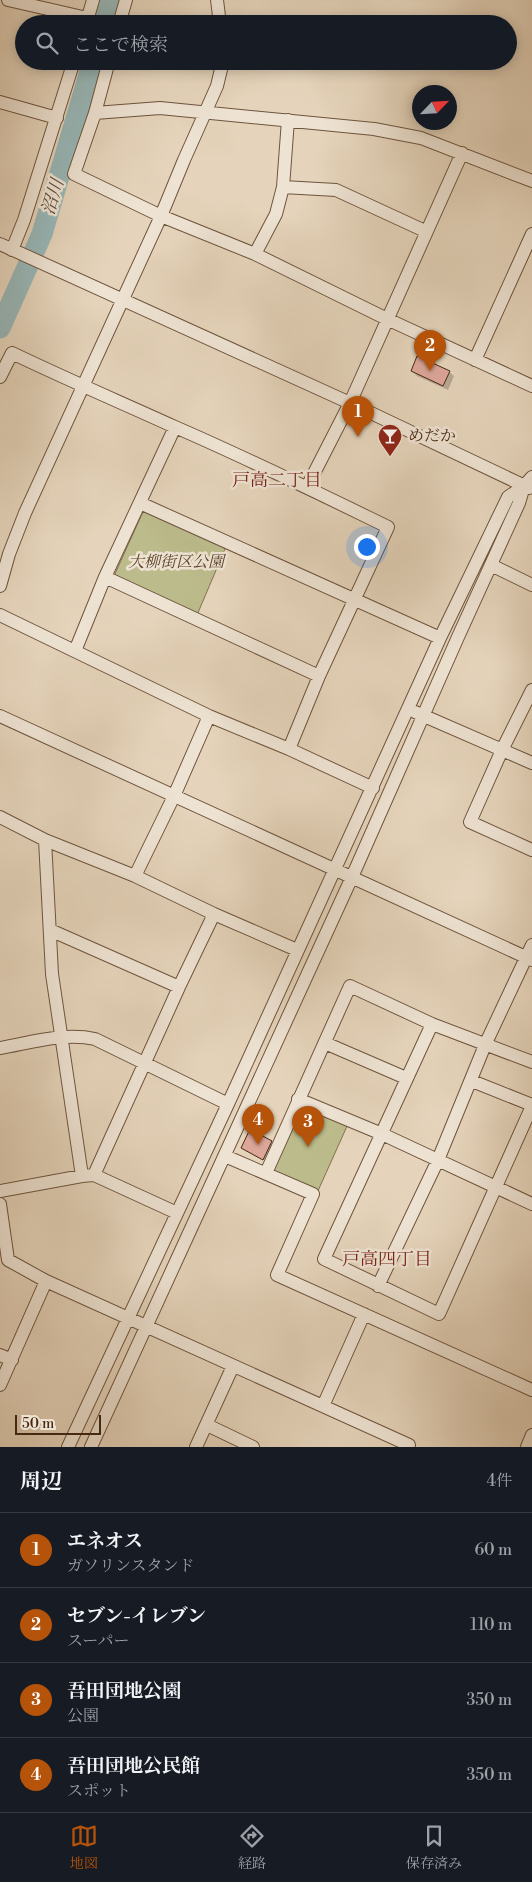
<!DOCTYPE html>
<html lang="ja">
<head>
<meta charset="utf-8">
<style>
  body { margin:0; font-family:"Libre Bodoni","Noto Serif JP",serif; background:#242831; color:#f1f3f6 }
  .compass { position:absolute; left:412px; top:85px; width:45px; height:45px; border-radius:50%; background:#171b24; box-shadow:0 2px 12px #0003; rotate:65deg }
  .scale { position:absolute; left:15px; bottom:12px; width:86px; box-sizing:border-box; padding-left:5px; border:2px solid #472913; border-top:0; font-size:14px; line-height:18px; white-space:nowrap; color:#472913; -webkit-text-stroke:4px #eee3d3; paint-order:stroke }
  .you { position:absolute; left:366px; top:546px; width:18px; height:18px; margin:-12px; border:4px solid #fff; border-radius:50%; background:#1a73e8; box-shadow:0 0 0 8px #1a73e833 }
  .badge { display:grid; place-items:center; width:32px; height:32px; border-radius:50%; background:#b45309; color:#fff; font-size:16px; font-weight:700 }
  .pin { position:absolute; translate:-50% -41px; filter:drop-shadow(0 1px 2px #0008) }
  .pin::after { content:''; position:absolute; top:26px; width:18px; height:15px; background:inherit; clip-path:polygon(0 0,100% 0,50% 100%) }
  .list { margin:0; padding:0; list-style:none }
  h2 { display:flex; justify-content:space-between; align-items:center; height:65px; margin:0; padding:0 20px; font-size:21px }
  h2 small { font-size:16px; font-weight:400; color:#9ea1a6 }
  .list li { display:grid; grid-template-columns:32px 1fr auto; gap:15px; align-items:center; box-sizing:border-box; height:75px; padding:0 20px; border-top:1px solid #363941 }
  .list b { display:block; font-size:19px; white-space:nowrap }
  .list p { margin:0; font-size:16px; white-space:nowrap; color:#9ea1a6 }
  .list em { font-size:16px; font-style:normal; color:#9ea1a6 }
  .icon { flex:none; width:28px; height:28px; fill:none; stroke:currentColor; stroke-width:2; stroke-linecap:round; stroke-linejoin:round }
  .map { position:relative; flex:none; width:532px; height:1447px; overflow:hidden }
  .search { position:absolute; background:#171b24; box-shadow:0 2px 12px #0003; left:15px; right:15px; top:15px; height:55px; display:flex; align-items:center; gap:12px; box-sizing:border-box; padding:0 18px; border-radius:28px; color:#9ea1a6; font-size:19px }
  .sheet { height:365px; background:#171b24 }
  nav { display:flex; justify-content:space-around; align-items:center; box-sizing:border-box; height:70px; border-top:1px solid #363941; background:#171b24; font-size:14px; color:#9ea1a6 }
  nav a { display:grid; justify-items:center; gap:2px }
  nav .on { color:#b45309 }
  .map>svg:first-child { display:block }
  .green { fill:#bcbb8b; stroke:#82724f }
  .shadow { fill:#0003 }
  .lines { fill:none; stroke-linecap:round; stroke-linejoin:round }
  .river { stroke:#98b7b8; stroke-width:21 }
  .building { fill:#dca699; stroke:#472913 }
  .minor-casing { stroke:#6e543d; stroke-width:14 }
  .minor { stroke:#eee3d3; stroke-width:12 }
  .labels { text-anchor:middle; dominant-baseline:central; stroke-width:5; stroke-linejoin:round; paint-order:stroke }
  .poi-label { font-size:16px; fill:#472913; stroke:#eee3d3; text-anchor:start }
  .park-label { font-size:16px; font-style:italic; fill:#5e462b; stroke:#eee3d3 }
  .water-label { font-size:18px; font-style:italic; fill:#5b4c3c; stroke:#eee3d3 }
  .neighbourhood-label { font-size:18px; fill:#7a1f14; stroke:#eee3d3 }
</style>
</head>
<body>
<div class="map">
<svg width="532" height="1447" viewBox="0 0 532 1447">
  <rect width="100%" height="100%" fill="#e5d4bb"/>
  <filter id="stains"><feTurbulence type="fractalNoise" baseFrequency=".004" numOctaves="4"/><feColorMatrix values="0 0 0 0 .2 0 0 0 0 .09 0 0 0 0 .02 0 0 0 .5 -.17"/></filter>
  <radialGradient id="worn" r=".72"><stop offset=".6" stop-color="#630" stop-opacity="0"/><stop offset="1" stop-color="#630" stop-opacity=".3"/></radialGradient>
  <path class="green" d="M146,505L228,542L197,615L114,576Z
    M300,1103L348,1124L317,1193L267,1170Z"/>
  <path class="shadow" d="M412,371L449,372L454,376L448,390L417,376Z
    M271,1142L272,1143L264,1160L244,1149Z"/>
  <g class="lines">
    <path class="river" d="M104,24L111,0
      M0,328L42,234L93,61"/>
  </g>
  <path class="building" d="M417,356L450,371L443,386L411,371Z
    M250,1129L272,1141L263,1160L241,1148Z"/>
  <g class="lines">
    <defs>
      <path id="minor" d="M8,0L87,18
        M217,0L220,24
        M86,24L93,0
        M119,24L126,0
        M109,61L95,113L74,174L161,216L255,254L387,319L532,386
        M0,102L57,118
        M95,113L160,108L374,129L421,138L532,181
        M283,187L336,190L425,231
        M0,244L350,403L529,488
        M12,250L24,220L74,61
        M255,254L276,214L283,187L288,120
        M475,360L532,234
        M0,377L12,353C66,379 120,402 175,427C247,458 318,493 388,527L319,676L289,749
        M307,487L350,403L462,153
        M140,503L440,638
        M491,565L532,585
        M105,577L319,676
        M0,586L9,554L25,513L161,216L184,160L217,86L223,61
        M0,615L209,716L289,749L373,788
        M75,651L105,577L175,427
        M532,690L502,750L470,822L532,850
        M415,712L532,763
        M0,716L532,960
        M0,817L45,840L135,876L214,914L297,950
        M45,840L52,974L82,1176
        M135,876L174,796L209,716
        M50,930L179,987
        M432,1024L324,1259L439,1314L532,1106
        M325,1043L406,1078
        M0,1048C30,1043 64,1032 95,1039L228,1104
        M472,1081L532,1105
        M298,1099L382,1134L532,1204
        M225,1156L313,1194L277,1275L532,1390
        M266,1173L350,986L432,1024L532,1062
        M94,1175L179,987L214,914
        M0,1191L82,1176L94,1175L177,1213
        M0,1204L8,1260L46,1281L409,1445
        M378,1286L438,1160L485,1045L532,945
        M0,1355L12,1360
        M0,1385L46,1281
        M323,1406L364,1314
        M207,1425L253,1447
        M68,1447L228,1104L440,638L508,497L524,486L532,477
        M91,1447L352,877L458,637L519,503L524,486
        M196,1447L233,1366
        M527,1447L532,1435"/>
    </defs>
    <use href="#minor" class="minor-casing"/>
    <use href="#minor" class="minor"/>
  </g>
  <defs>
    <symbol id="bar-pin" viewBox="-11 -11 22 30"><path d="M0 17L-7.5 6A9.5 9.5 0 1 1 7.5 6Z" fill="#8f2418" stroke="#eee3d3"/><path d="M-6-5H6L.8 .8V4.5H3.5V6h-7V4.5H-.8V.8Z" fill="#fff"/></symbol>
  </defs>
  <g fill-rule="evenodd">
    <use href="#bar-pin" x="376" y="422" width="28" height="38"/>
  </g>
  <g class="labels">
    <g class="poi-label">
      <text x="408" y="436">めだか</text>
    </g>
    <g class="park-label">
      <text x="176" y="562">大柳街区公園</text>
    </g>
    <g class="water-label">
      <text transform="translate(53 197) rotate(-73)">沼川</text>
    </g>
    <g class="neighbourhood-label">
      <text x="277" y="480">戸高二丁目</text>
      <text x="387" y="1259">戸高四丁目</text>
    </g>
  </g>
  <rect width="100%" height="100%" filter="url(#stains)"/>
  <rect width="100%" height="100%" fill="url(#worn)"/>
</svg>
<svg class="compass" viewBox="-18 -18 36 36"><path d="M0-13l5 13h-10z" fill="#e53935"/><path d="M0 13l5-13h-10z" fill="#9ea1a6"/></svg>
<div class="scale">50 m</div>
<div class="you"></div>
<div class="pin badge" style="left:358px;top:437px">1</div>
<div class="pin badge" style="left:430px;top:371px">2</div>
<div class="pin badge" style="left:308px;top:1147px">3</div>
<div class="pin badge" style="left:258px;top:1145px">4</div>
<div class="search"><svg class="icon" aria-label="search" viewBox="0 0 24 24"><circle cx="10" cy="10" r="6"/><path d="M15 15l6 6"/></svg>ここで検索</div>
</div>
<section class="sheet">
<h2>周辺<small>4件</small></h2>
<ul class="list">
<li><span class="badge">1</span><div><b>エネオス</b><p>ガソリンスタンド</p></div><em>60 m</em></li>
<li><span class="badge">2</span><div><b>セブン-イレブン</b><p>スーパー</p></div><em>110 m</em></li>
<li><span class="badge">3</span><div><b>吾田団地公園</b><p>公園</p></div><em>350 m</em></li>
<li><span class="badge">4</span><div><b>吾田団地公民館</b><p>スポット</p></div><em>350 m</em></li>
</ul>
</section>
<nav>
<a class="on"><svg class="icon" aria-label="map" viewBox="0 0 24 24"><path d="M3 6l6-2 6 2 6-2v14l-6 2-6-2-6 2zM9 4v14M15 6v14"/></svg>地図</a>
<a><svg class="icon" aria-label="directions" viewBox="0 0 24 24"><path d="M12 3l9 9-9 9-9-9zM9 14v-3h6M13 9l2 2-2 2"/></svg>経路</a>
<a><svg class="icon" aria-label="saved" viewBox="0 0 24 24"><path d="M7 4h10v16l-5-4-5 4z"/></svg>保存済み</a>
</nav>
</body>
</html>
